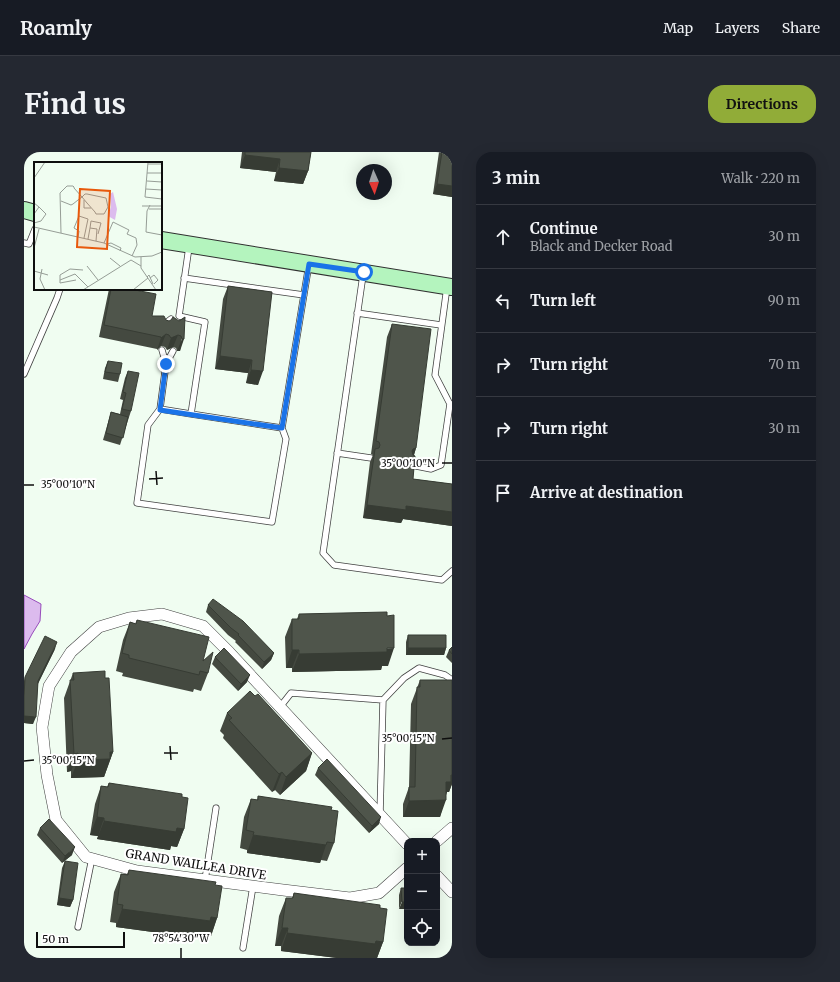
<!DOCTYPE html>
<html lang="en">
<head>
<meta charset="utf-8">
<style>
  body { margin:0; font-family:Merriweather,serif; background:#242831; color:#f1f3f6 }
  .controls { position:absolute; right:12px; bottom:12px; display:grid; overflow:hidden; border-radius:8px; box-shadow:0 4px 16px #0002 }
  .controls button { width:36px; height:36px; display:grid; place-items:center; padding:0; border:0; border-bottom:1px solid #363941; background:#171b24; color:#f1f3f6; font:20px sans-serif }
  .compass { position:absolute; left:332px; top:12px; width:36px; height:36px; border-radius:50%; background:#171b24; box-shadow:0 4px 16px #0002; rotate:177deg }
  .scale { position:absolute; left:12px; bottom:10px; width:89px; box-sizing:border-box; padding-left:4px; border:2px solid #0e0e0e; border-top:0; font-size:11px; line-height:14px; white-space:nowrap; color:#0e0e0e; -webkit-text-stroke:3px #fff; paint-order:stroke }
  .stop { position:absolute; width:12px; height:12px; margin:-9px; border:3px solid #1a73e8; border-radius:50%; background:#fff }
  .stop.end { background:#1a73e8; border-color:#fff; box-shadow:0 1px 4px #0008 }
  .list { margin:0; padding:0; list-style:none }
  h2 { display:flex; justify-content:space-between; align-items:center; height:52px; margin:0; padding:0 16px; font-size:17px }
  h2 small { font-size:13px; font-weight:400; color:#9ea1a6 }
  .list li { display:grid; grid-template-columns:26px 1fr auto; gap:12px; align-items:center; box-sizing:border-box; height:64px; padding:0 16px; border-top:1px solid #363941 }
  .list b { display:block; font-size:15px; white-space:nowrap }
  .list p { margin:0; font-size:13px; white-space:nowrap; color:#9ea1a6 }
  .list em { font-size:13px; font-style:normal; color:#9ea1a6 }
  .icon { flex:none; width:22px; height:22px; fill:none; stroke:currentColor; stroke-width:2; stroke-linecap:round; stroke-linejoin:round }
  .map { position:relative; flex:none; width:428px; height:806px; overflow:hidden; border-radius:16px }
  header { display:flex; align-items:center; gap:24px; box-sizing:border-box; height:56px; padding:0 20px; background:#171b24; border-bottom:1px solid #363941 }
  header strong { font-size:19px }
  nav { display:flex; gap:22px; margin-inline-start:auto; font-size:14px }
  .intro { display:flex; align-items:center; justify-content:space-between; box-sizing:border-box; height:96px; padding:0 24px }
  h1 { margin:0; font-size:28px }
  .button { padding:10px 18px; border-radius:16px; background:#91ac38; color:#111; font-size:14px; font-weight:700 }
  main { display:flex; gap:24px; padding:0 24px }
  aside { flex:1; background:#171b24; border-radius:16px; box-shadow:0 4px 16px #0002 }
  .map>svg:first-child { display:block }
  .water { fill:#dcbbee; stroke:#974cbb }
  .lines { fill:none; stroke-linecap:round; stroke-linejoin:round }
  .service-casing { stroke:#414141; stroke-width:7 }
  .minor-casing { stroke:#414141; stroke-width:12 }
  .secondary-casing { stroke:#303030; stroke-width:18 }
  .service { stroke:#fff; stroke-width:5.5 }
  .minor { stroke:#fff; stroke-width:11 }
  .secondary { stroke:#b4f4be; stroke-width:16 }
  .wall { fill:#444940 }
  .shaded-wall { fill:#373c34 }
  .building { fill:#4f554b; stroke:#373c34 }
  .route { stroke:#1a73e8; stroke-width:5 }
  .ticks { fill:none; stroke:#0e0e0e; stroke-width:1.5 }
  .labels { text-anchor:middle; dominant-baseline:central; stroke-width:4; stroke-linejoin:round; paint-order:stroke }
  .street-label { font-size:12px; fill:#0e0e0e; stroke:#fff }
  .inset-road { fill:none; stroke:#969d96; stroke-width:1 }
  .view { fill:#e8590c; fill-opacity:0.15; stroke:#e8590c; stroke-width:2 }
  .inset-edge { fill:none; stroke:#0e0e0e; stroke-width:2 }
  .ticks-label { font-size:10px; text-anchor:middle; fill:#0e0e0e; stroke:#fff; stroke-width:4; stroke-linejoin:round; paint-order:stroke }
</style>
</head>
<body>
<header>
<strong>Roamly</strong>
<nav><a>Map</a><a>Layers</a><a>Share</a></nav>
</header>
<div class="intro"><h1>Find us</h1><a class="button">Directions</a></div>
<main>
<div class="map">
<svg width="428" height="806" viewBox="0 0 428 806">
  <rect width="100%" height="100%" fill="#f0fdf1"/>
  <path class="water" d="M0,443L17,452L16,469L8,482L0,497Z"/>
  <g class="lines">
    <defs>
      <path id="service" d="M0,91L5,92L11,77
        M165,95L155,164L181,170L167,262L258,276L285,112
        M339,123L299,401L310,413L418,428L428,419
        M160,126L280,143
        M423,135L411,223L426,252H428
        M333,161L417,173
        M141,174L142,171L147,167
        M138,198L142,212
        M149,199L142,212L136,257L124,273L113,351L248,370L262,287L258,276
        M0,222L33,146L36,137
        M136,257L167,262
        M313,301L347,306
        M387,313L407,317L417,313L426,252
        M359,548L380,526L395,516L421,523L428,528
        M256,555L267,541L359,548L356,662
        M181,728L192,656
        M54,775L68,706
        M219,796L229,734"/>
      <path id="minor" d="M413,689L428,676
        M383,692L205,500L179,474L138,462L105,466L75,475L47,500L25,534L18,575L23,623L32,668L62,705L113,719L259,738L326,746L355,741L383,716
        M413,724L428,740"/>
      <path id="secondary" d="M0,58L11,61
        M137,88L428,135"/>
    </defs>
    <use href="#service" class="service-casing"/>
    <use href="#minor" class="minor-casing"/>
    <use href="#secondary" class="secondary-casing"/>
    <use href="#service" class="service"/>
    <use href="#minor" class="minor"/>
    <use href="#secondary" class="secondary"/>
  </g>
  <path class="wall" d="M218,0H287L284,19L279,32L250,29L252,20L216,16Z
    M415,0H428V45L409,42Z
    M204,134L248,140L234,233L222,231L224,221L191,217L199,147Z
    M85,137H111L128,164L145,169H155L161,165L156,199H153L152,196L149,195L143,198L141,195L137,194L133,198V197L75,185Z
    M368,172L392,296L390,303L389,327L428,332V374L379,367L377,371L339,366L346,310L349,303L347,302L363,185Z
    M84,209L96,222L94,230L79,227L81,216Z
    M104,219L107,259L96,293L79,288L87,260L96,262L99,248L96,247L101,226Z
    M184,453L250,501L247,508L238,517L211,490L212,489L204,483L182,460Z
    M275,462L364,514H358L357,518L268,520V516H262L261,485L268,467H273Z
    M113,468L179,509L184,521L177,539L170,537L169,540L98,524L99,521L92,519L99,488L106,470L112,472Z
    M384,483L422,496L420,503H382V490Z
    M428,495V511L422,505L425,498Z
    M31,497L14,531L9,572L0,571V529L1,525Z
    M191,505L223,530L214,539L188,512Z
    M49,521L81,526L89,600L80,625L47,626V619L43,620L40,546Z
    M396,528H428V632L425,640H423L422,642L416,665H379V652L385,635L387,552Z
    M203,561L288,601L282,619L256,643L251,638L248,640L199,586L200,583L196,579Z
    M294,616L355,672L345,681L291,623Z
    M85,631L158,645L160,677L153,695L147,694L146,698L73,687L74,684L66,683L71,652L77,634L83,635Z
    M234,644L307,658L310,691L303,709L297,708L296,711L223,701V698L216,696L220,665L227,647L233,648Z
    M16,676L48,703L38,711L13,683Z
    M41,709L49,748L46,755L33,753L38,716Z
    M105,718L191,733L193,766L187,784L181,783L180,787L92,775V771L86,770L90,740L97,722H103Z
    M377,736H383L375,757V743Z
    M270,741L356,756L359,790L353,806H313L257,799V794H251L255,764L262,746H268Z"/>
  <path class="shaded-wall" d="M221,3L256,7L252,20L216,16Z
    M255,16L284,19L279,32L250,29Z
    M413,32L428,34V45L409,42Z
    M142,182L137,194L133,198L137,186Z
    M154,183L149,195L143,198L147,186Z
    M158,187H160L156,199H153Z
    M196,204L228,208L224,221L191,217Z
    M227,218L239,219L234,233L222,231Z
    M392,296L388,309V299L389,297Z
    M343,353L382,354L428,360V374L379,367L377,371L339,366Z
    M33,490L31,497L12,536L14,529Z
    M370,496L364,514H358L357,518L268,520L275,502Z
    M384,496H422L420,503H382Z
    M268,498H275L268,516H262Z
    M250,501L247,508L238,517L240,510Z
    M226,523L223,530L214,539L217,532Z
    M0,564L12,565L9,572L0,571Z
    M86,600H89L80,625L47,626L54,608Z
    M54,601L47,619L43,620L50,602Z
    M288,601L282,619L256,643L262,625Z
    M258,620L251,638L248,640L255,622Z
    M427,623H428V632L425,640H423L421,647L422,630Z
    M422,648L416,665H379L385,649Z
    M73,665L80,666L74,684L66,683Z
    M357,665L355,672L345,681L348,674Z
    M80,669L153,676L160,677L153,695L147,694L146,698L73,687Z
    M229,683L302,693L296,711L223,701Z
    M51,695L48,703L38,711L41,704Z
    M35,746L49,748L46,755L33,753Z
    M413,749H415L413,755Z
    M378,750H383V757H375Z
    M98,757L187,765L193,766L187,784L181,783L180,787L92,775Z
    M258,776H264L257,794H251Z
    M263,781L352,789L359,790L353,806H313L257,799Z"/>
  <path class="building" d="M221,0H287L284,19L255,16L256,7L221,3Z
    M418,0H428V34L413,32Z
    M204,134L248,140L239,219L227,218L228,208L196,204Z
    M87,137H111V138L132,142L128,164H140L142,168L145,169L147,168L149,165L155,169L161,165L160,187H158L157,184L154,183L147,186L145,183L142,182L137,186V185L80,173Z
    M368,172L407,177L392,296L389,297L388,299L389,303L391,304L389,327L428,332V360L382,354V358L343,353L351,297L355,296L356,293L355,290L352,289Z
    M84,209L98,211L96,222L81,220Z
    M104,219L115,221L107,259L98,257L102,241L99,240Z
    M87,260L104,265L99,286L82,281Z
    M189,447L219,469L250,501L240,510L214,483L215,482L207,476L184,453Z
    M363,460V464L370,463V496H363V500L275,502V498H268V467H275V462Z
    M113,468L185,485L179,509L189,500L184,521L176,519L175,523L105,506V503L98,501L106,470L112,472Z
    M384,483H422V496H384Z
    M21,484L33,490L14,529L12,565L0,564V544L1,525Z
    M428,495V502L425,498Z
    M200,496L226,523L217,532L191,505Z
    M81,519V526H85L89,600H86V607L54,608V601L50,602L46,528H50L49,521Z
    M396,528H428V623H427V630H422V648L385,649V635H391L393,535H396Z
    M226,539L231,544L234,542L288,601L262,625L258,620L255,622L205,568L208,566L203,561Z
    M303,607L357,665L348,674L294,616Z
    M85,631L158,642V645L164,646L160,677L153,676L152,680L80,669V666L73,665L77,634L84,635Z
    M234,644L308,655L307,658L314,659L310,691L303,690L302,693L229,683L230,680L222,678L227,647L234,648Z
    M25,667L51,695L41,704L16,676Z
    M41,709L54,711L49,748L35,746Z
    M105,718L192,730L191,733L198,734L193,766L187,765L186,769L98,757L99,753L93,752L97,722L104,723Z
    M413,735H415V749H413Z
    M377,736H383V750H378Z
    M270,741L356,753V756L363,757L359,790L352,789L351,792L263,781L264,776H258L262,746H269Z"/>
  <g class="lines">
    <path class="route" d="M142,212L136,258L258,276L285,112L340,120"/>
  </g>
  <path class="ticks" d="M418,311H428M132,319L133,333M125,327L139,326M0,333H10M418,587L428,586M146,594L147,608M140,601H154M0,609L10,608M157,796V806"/>
  <g class="labels">
    <g class="street-label">
      <text transform="translate(172 712) rotate(9)">GRAND WAILLEA DRIVE</text>
    </g>
  </g>
  <g transform="translate(10 10)">
    <rect width="128" height="128" fill="#f0fdf1"/>
    <path d="M79,30L83,47L81,58L74,54L77,45L76,32Z" fill="#dcbbee"/>
    <path class="inset-road" d="M114,0L111,35L128,37M114,2H128M113,11H128M0,16L11,0M113,19L128,20M112,27L128,28M50,38V46H57M0,41L5,45L0,52M116,43L113,49L112,70L128,73M108,44H128M115,47H128M0,61L7,59L12,52L5,45M0,65L70,81L101,95L118,94L128,90M56,66L57,59L67,61L64,72M27,71L26,31L33,24H39L40,25V26L48,35L53,41L61,50L62,52H70L74,45L72,36L53,32H51L48,35L44,38L39,42L37,43L27,39M44,75L45,69L40,66L45,54L54,57L50,76M54,77L56,66L63,67L62,79M70,81L79,60L95,68L93,72L102,76L103,83L98,94M73,82L77,81L87,86L86,89M0,86L5,67M107,95V106L122,128M76,96L86,104M53,104L64,118M8,107L6,117L11,128M0,109L14,113M113,115L115,113L119,122M116,116L120,113L124,118L120,122M26,118V113L36,107L49,108M42,118L26,121V118L41,112L54,125M49,128L97,98L107,104M99,128L114,116"/>
    <path class="view" d="M46,27L76,29L73,87L43,85Z"/>
    <rect width="128" height="128" class="inset-edge"/>
  </g>
  <g class="ticks-label">
    <text x="384" y="315">35°00'10"N</text>
    <text x="44" y="336">35°00'10"N</text>
    <text x="384" y="590">35°00'15"N</text>
    <text x="44" y="612">35°00'15"N</text>
    <text x="157" y="790">78°54'30"W</text>
  </g>
</svg>
<div class="controls">
<button>+</button>
<button>−</button>
<button><svg class="icon" aria-label="locate" viewBox="0 0 24 24"><circle cx="12" cy="12" r="6"/><path d="M12 2v4M12 18v4M2 12h4M18 12h4"/></svg></button>
</div>
<svg class="compass" viewBox="-18 -18 36 36"><path d="M0-13l5 13h-10z" fill="#e53935"/><path d="M0 13l5-13h-10z" fill="#9ea1a6"/></svg>
<div class="scale">50 m</div>
<div class="stop" style="left:340px;top:120px"></div>
<div class="stop end" style="left:142px;top:212px"></div>
</div>
<aside>
<h2>3 min<small>Walk · 220 m</small></h2>
<ul class="list">
<li><svg class="icon" aria-label="ahead" viewBox="0 0 24 24"><path d="M12 20V5M6 11l6-6 6 6"/></svg><div><b>Continue</b><p>Black and Decker Road</p></div><em>30 m</em></li>
<li><svg class="icon" aria-label="left" viewBox="0 0 24 24"><path d="M17 20v-9H6M10 6l-5 5 5 5"/></svg><div><b>Turn left</b></div><em>90 m</em></li>
<li><svg class="icon" aria-label="right" viewBox="0 0 24 24"><path d="M7 20v-9h11M14 6l5 5-5 5"/></svg><div><b>Turn right</b></div><em>70 m</em></li>
<li><svg class="icon" aria-label="right" viewBox="0 0 24 24"><path d="M7 20v-9h11M14 6l5 5-5 5"/></svg><div><b>Turn right</b></div><em>30 m</em></li>
<li><svg class="icon" aria-label="arrive" viewBox="0 0 24 24"><path d="M6 21V4h12l-3 4 3 4H6"/></svg><div><b>Arrive at destination</b></div></li>
</ul>
</aside>
</main>
</body>
</html>
